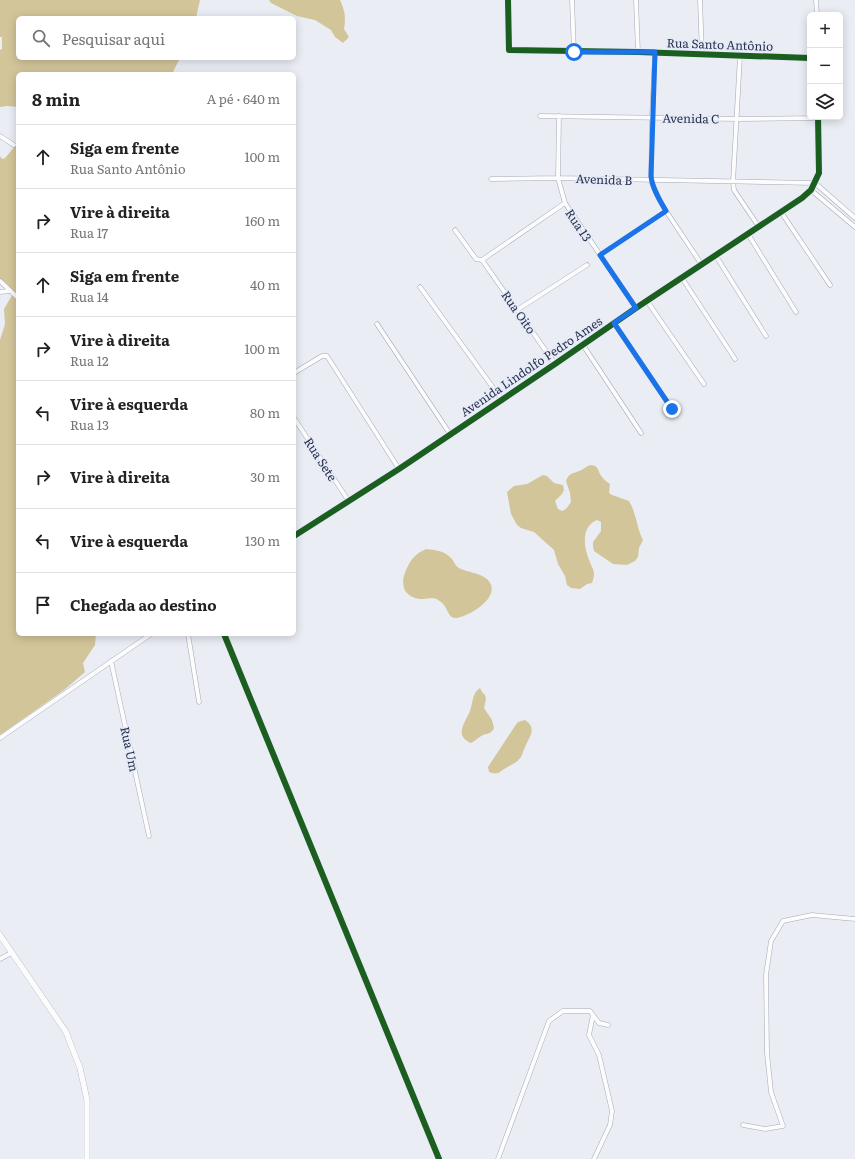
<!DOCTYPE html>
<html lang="pt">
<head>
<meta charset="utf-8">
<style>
  body { margin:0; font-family:Literata,serif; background:#f6f6f6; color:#222 }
  .controls { position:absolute; right:12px; top:12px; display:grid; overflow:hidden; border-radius:6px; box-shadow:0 2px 10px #0003 }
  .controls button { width:36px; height:36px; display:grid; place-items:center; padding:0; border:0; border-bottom:1px solid #e0e0e0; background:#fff; color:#222; font:20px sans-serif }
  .stop { position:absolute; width:12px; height:12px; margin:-9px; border:3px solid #1a73e8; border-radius:50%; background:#fff }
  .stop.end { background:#1a73e8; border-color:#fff; box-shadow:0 1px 4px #0008 }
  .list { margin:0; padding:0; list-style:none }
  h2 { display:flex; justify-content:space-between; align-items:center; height:52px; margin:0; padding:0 16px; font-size:17px }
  h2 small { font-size:13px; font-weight:400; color:#767676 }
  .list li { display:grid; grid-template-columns:26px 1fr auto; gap:12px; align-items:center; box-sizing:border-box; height:64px; padding:0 16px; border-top:1px solid #e0e0e0 }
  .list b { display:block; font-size:15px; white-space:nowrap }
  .list p { margin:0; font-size:13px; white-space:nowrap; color:#767676 }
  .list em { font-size:13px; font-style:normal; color:#767676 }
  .icon { flex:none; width:22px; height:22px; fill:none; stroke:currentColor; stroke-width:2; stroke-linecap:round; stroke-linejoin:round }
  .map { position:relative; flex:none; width:855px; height:1159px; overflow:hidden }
  .search { position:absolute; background:#fff; box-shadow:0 2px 10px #0003; left:16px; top:16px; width:280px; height:44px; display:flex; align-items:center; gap:10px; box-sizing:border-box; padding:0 14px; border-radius:6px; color:#767676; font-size:15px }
  .panel { position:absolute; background:#fff; box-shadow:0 2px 10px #0003; left:16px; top:72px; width:280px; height:564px; border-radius:6px }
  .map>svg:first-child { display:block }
  .forest { fill:#d3c59a }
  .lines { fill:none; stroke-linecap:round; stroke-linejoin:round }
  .minor-casing { stroke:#a5a9b8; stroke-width:5 }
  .tertiary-casing { stroke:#a5a9b8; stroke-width:6 }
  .minor { stroke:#fcfcfd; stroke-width:4 }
  .tertiary { stroke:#fcfcfd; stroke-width:5.5 }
  .cycleway-casing { stroke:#e6ebf8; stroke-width:8 }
  .cycleway { stroke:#1b5e20; stroke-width:6 }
  .route { stroke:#1a73e8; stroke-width:5 }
  .labels { text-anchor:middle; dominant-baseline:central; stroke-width:3.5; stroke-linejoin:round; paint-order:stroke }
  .street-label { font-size:12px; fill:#2a314c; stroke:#e6ebf8 }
</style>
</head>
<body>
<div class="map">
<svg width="855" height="1159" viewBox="0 0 855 1159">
  <rect width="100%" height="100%" fill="#eaedf4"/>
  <path class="forest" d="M0,0H200L196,18H18V58H180L172,74H18V107L7,106L0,107V50L2,49V37H0Z
    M269,0H340C345,11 346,17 344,29L349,37L343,43L335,37L331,30L315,20L297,16L271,3Z
    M18,144V634H96L95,645L83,663L85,672L64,690L0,735V340L5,324L4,309L14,292L0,279V156L2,159L5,158L16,145Z
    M591,465C600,466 597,471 602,477C604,480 607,482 610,484L609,493L612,495L629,501C637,515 636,526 643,540L639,548L638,557L635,561L627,565L613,564L594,551L593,546V542L601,531V522L597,520C580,527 584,549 590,562C591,566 594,569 594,574C594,577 593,580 592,583L587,584L580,589L571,588L567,585L565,576L558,564L554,550L534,532L521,528L517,525L511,514L507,492L514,486L527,484L543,475L547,476L554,483L563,485L564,490L562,494L555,501L558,509L562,511L566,509L571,502L570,493L566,481C569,473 572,474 579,471C583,470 586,466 591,465Z
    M426,549C435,550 445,551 451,558C455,562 455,567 461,569C468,572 478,573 484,577C503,589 483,607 470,613C443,627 453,608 438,600C434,597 428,599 423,599C405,599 399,586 406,570C411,559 415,554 426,549Z
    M480,688L482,692L485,695L486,699L484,708L492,720L494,728C491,734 489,733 483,735C479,737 475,741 471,743C453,736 466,721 470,711C473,703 472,693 480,688Z
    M525,720C537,728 530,736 526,745C524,748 523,753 521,757C517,763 512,764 506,768C503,769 501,772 498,773C495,774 492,773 489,772L488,767L515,726L518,722Z"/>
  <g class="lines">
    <defs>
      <path id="minor" d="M508,0L509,50L638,52L810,58
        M572,0L574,52
        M636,0L638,52
        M700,0L702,54
        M816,0L817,15
        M655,53L652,117L651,181L660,201L666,211L702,265
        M740,56L733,182L734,190L759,227
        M540,116L737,119L818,118
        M559,116L558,178L565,203L636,308
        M0,136L14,145
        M491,179L558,178L815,183
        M815,183L855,218
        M811,190L855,227
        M781,212L830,285
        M455,230L476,259L482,260L565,203
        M748,234L796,312
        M600,255L666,211
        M716,256L766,336
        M482,260L555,364
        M682,278L735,359
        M0,281L18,298
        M420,287L502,400
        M0,292L11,291
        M647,301L704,384
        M517,310L587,265
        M614,323L672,409
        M377,324L450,434
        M583,345L641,433
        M294,373L322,356H327L399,469
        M294,418L348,500
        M294,536L399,469L555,364L636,308L802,198L811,190L819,173L818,117
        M188,634L199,702
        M224,634L439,1159
        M111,661L149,836
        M0,738L151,634
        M0,959L11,953
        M593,1015L589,1035L599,1055L612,1111L610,1125L594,1159
        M743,1125L765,1129L783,1126L771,1092L767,1053L766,975L771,941L783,921L812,915L855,919
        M498,1159L549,1021L563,1011H590L599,1023L608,1025"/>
      <path id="tertiary" d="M0,935L66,1032L80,1068L87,1100V1159"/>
    </defs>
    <use href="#minor" class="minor-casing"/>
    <use href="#tertiary" class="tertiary-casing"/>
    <use href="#minor" class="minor"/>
    <use href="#tertiary" class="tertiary"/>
    <defs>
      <path id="cycleway" d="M508,0L509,50L638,52L810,58
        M294,536L399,469L555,364L636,308L802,198L811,190L819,173L818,117
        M224,634L439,1159"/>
    </defs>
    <use href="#cycleway" class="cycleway-casing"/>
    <use href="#cycleway" class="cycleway"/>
  </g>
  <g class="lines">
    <path class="route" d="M574,52H655L651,176C652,188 660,201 666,211L600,255L636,308L614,323L672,409"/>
  </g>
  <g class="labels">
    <g class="street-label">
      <text transform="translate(720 44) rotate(2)">Rua Santo Antônio</text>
      <text transform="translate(691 118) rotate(1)">Avenida C</text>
      <text transform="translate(604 179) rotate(2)">Avenida B</text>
      <text transform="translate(579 225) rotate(56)">Rua 13</text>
      <text transform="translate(519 312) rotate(55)">Rua Oito</text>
      <text transform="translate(531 366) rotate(-34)">Avenida Lindolfo Pedro Ames</text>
      <text transform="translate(321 459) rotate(57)">Rua Sete</text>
      <text transform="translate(130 749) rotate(78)">Rua Um</text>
    </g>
  </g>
</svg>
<div class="controls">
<button>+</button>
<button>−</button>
<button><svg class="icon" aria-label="layers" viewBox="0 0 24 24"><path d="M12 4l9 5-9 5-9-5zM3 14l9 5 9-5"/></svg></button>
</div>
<div class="stop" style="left:574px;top:52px"></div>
<div class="stop end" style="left:672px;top:409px"></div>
<div class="search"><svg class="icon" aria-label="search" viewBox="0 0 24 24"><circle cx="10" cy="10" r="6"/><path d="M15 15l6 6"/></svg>Pesquisar aqui</div>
<section class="panel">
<h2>8 min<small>A pé · 640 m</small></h2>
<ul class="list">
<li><svg class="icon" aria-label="ahead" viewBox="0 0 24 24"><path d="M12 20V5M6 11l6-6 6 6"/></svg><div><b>Siga em frente</b><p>Rua Santo Antônio</p></div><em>100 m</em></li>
<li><svg class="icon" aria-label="right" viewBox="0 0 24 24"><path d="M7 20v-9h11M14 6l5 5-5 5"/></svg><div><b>Vire à direita</b><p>Rua 17</p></div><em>160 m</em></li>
<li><svg class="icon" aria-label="ahead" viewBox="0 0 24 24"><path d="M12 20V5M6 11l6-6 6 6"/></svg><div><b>Siga em frente</b><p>Rua 14</p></div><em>40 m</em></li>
<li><svg class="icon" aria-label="right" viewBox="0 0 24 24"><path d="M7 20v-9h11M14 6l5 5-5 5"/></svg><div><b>Vire à direita</b><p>Rua 12</p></div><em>100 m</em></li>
<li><svg class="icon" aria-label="left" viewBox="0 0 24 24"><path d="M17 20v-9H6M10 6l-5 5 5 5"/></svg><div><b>Vire à esquerda</b><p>Rua 13</p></div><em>80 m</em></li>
<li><svg class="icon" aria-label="right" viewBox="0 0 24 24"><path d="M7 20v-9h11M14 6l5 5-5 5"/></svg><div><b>Vire à direita</b></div><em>30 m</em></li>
<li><svg class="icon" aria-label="left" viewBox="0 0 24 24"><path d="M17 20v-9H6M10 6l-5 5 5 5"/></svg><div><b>Vire à esquerda</b></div><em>130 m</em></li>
<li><svg class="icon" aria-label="arrive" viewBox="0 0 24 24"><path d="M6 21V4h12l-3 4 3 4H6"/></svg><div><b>Chegada ao destino</b></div></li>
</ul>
</section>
</div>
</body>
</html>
